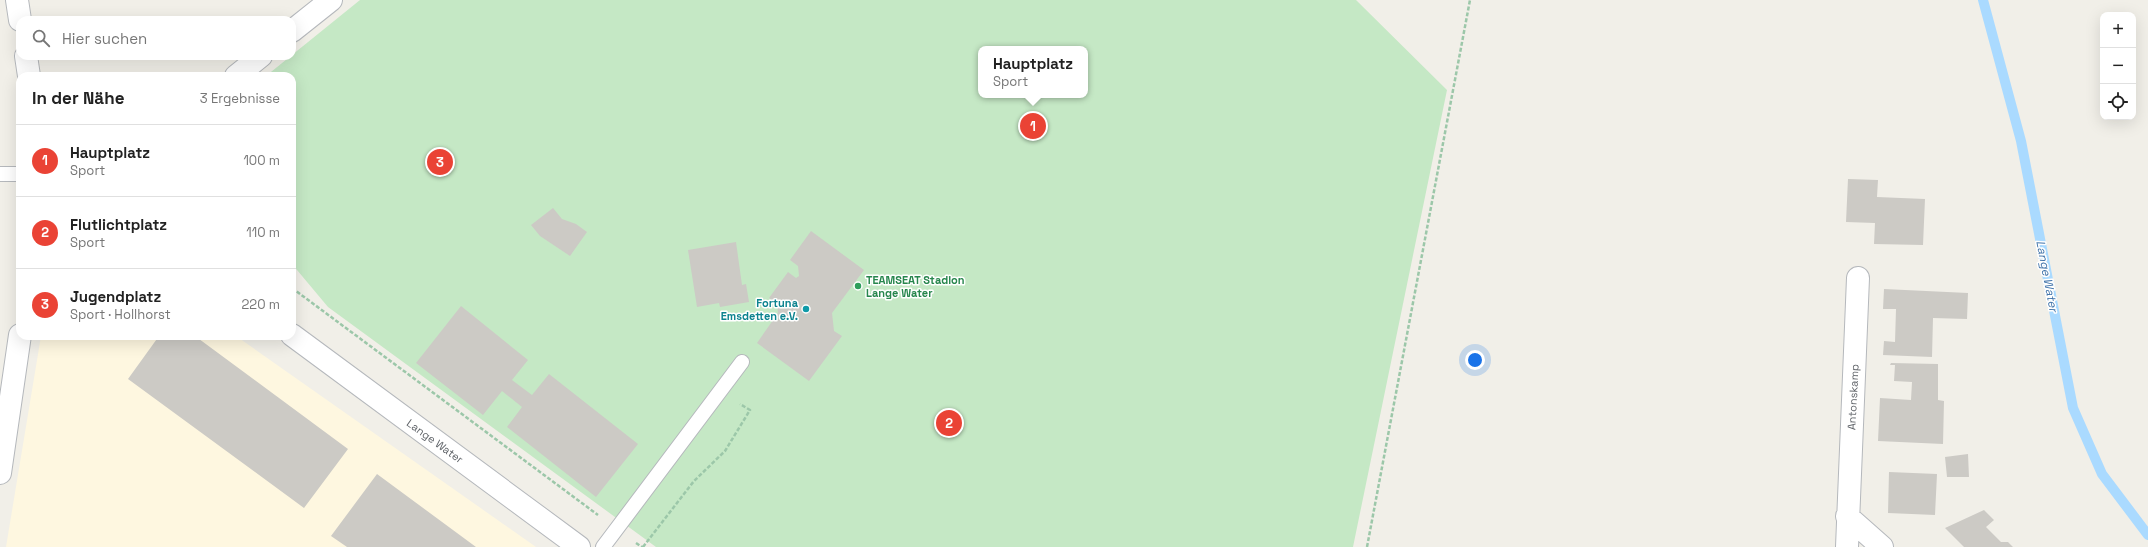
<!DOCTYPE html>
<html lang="de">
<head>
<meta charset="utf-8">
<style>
  body { margin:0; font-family:"Space Grotesk",sans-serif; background:#f6f6f6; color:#222 }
  .controls { position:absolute; right:12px; top:12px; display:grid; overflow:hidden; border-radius:8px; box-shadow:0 4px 16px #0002 }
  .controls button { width:36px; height:36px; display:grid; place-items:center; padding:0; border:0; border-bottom:1px solid #e0e0e0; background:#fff; color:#222; font:20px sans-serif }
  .you { position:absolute; left:1475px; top:360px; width:14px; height:14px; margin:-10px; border:3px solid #fff; border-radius:50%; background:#1a73e8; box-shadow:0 0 0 6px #1a73e833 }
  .badge { display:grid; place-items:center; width:26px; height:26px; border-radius:50%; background:#ea4335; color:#fff; font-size:13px; font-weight:700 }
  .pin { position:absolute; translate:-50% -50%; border:2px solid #fff; box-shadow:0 1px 4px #0006 }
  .popup { position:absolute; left:978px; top:46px; width:110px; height:52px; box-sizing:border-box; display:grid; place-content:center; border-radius:8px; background:#fff; filter:drop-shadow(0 1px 3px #0005); font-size:13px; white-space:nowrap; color:#767676 }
  .popup b { font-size:15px; color:#222 }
  .popup::after { content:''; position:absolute; left:50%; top:100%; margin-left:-8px; border:8px solid transparent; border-top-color:#fff }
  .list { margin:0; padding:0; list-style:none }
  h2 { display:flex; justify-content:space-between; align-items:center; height:52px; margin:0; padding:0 16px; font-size:17px }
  h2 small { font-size:13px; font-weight:400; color:#767676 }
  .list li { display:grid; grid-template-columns:26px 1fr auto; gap:12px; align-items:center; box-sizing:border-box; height:72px; padding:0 16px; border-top:1px solid #e0e0e0 }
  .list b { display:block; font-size:15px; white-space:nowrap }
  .list p { margin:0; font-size:13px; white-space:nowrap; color:#767676 }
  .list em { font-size:13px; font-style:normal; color:#767676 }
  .icon { flex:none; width:22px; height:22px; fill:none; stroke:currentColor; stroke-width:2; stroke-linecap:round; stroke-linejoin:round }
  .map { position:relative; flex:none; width:2148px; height:547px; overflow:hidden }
  .search { position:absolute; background:#fff; box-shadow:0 4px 16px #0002; left:16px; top:16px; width:280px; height:44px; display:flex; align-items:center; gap:10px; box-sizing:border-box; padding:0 14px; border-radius:12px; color:#767676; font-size:15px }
  .panel { position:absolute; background:#fff; box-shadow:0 4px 16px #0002; left:16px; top:72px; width:280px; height:268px; border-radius:12px }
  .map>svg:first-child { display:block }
  .commercial { fill:#fef7e0 }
  .green { fill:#c5e8c5; fill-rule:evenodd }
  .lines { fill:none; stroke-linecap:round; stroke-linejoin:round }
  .stream { stroke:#aadaff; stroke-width:10 }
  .building { fill:#cccac5 }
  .service-casing { stroke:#b5b8bc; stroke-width:16 }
  .minor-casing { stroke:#b5b8bc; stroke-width:24 }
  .path { stroke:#9cc7a9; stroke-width:2.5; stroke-dasharray:4 2; stroke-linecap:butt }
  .service { stroke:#fff; stroke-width:14 }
  .minor { stroke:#fff; stroke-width:22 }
  .leisure-dot { fill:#2e9e5b; stroke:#fff; stroke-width:1.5 }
  .culture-dot { fill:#0f9aa8; stroke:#fff; stroke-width:1.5 }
  .labels { text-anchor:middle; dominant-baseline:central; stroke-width:3; stroke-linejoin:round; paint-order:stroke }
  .leisure-label { font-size:11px; font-weight:bold; fill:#27864d; stroke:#fff; text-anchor:start }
  .culture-label { font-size:11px; font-weight:bold; fill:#0d838f; stroke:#fff; text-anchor:end }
  .street-label { font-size:11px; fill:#5f6368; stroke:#fff }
  .water-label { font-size:12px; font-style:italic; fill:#4174aa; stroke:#fff }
</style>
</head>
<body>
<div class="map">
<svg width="2148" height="547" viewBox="0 0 2148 547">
  <rect width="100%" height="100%" fill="#f1efe8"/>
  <path class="commercial" d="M41,336H236L536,547H6Z"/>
  <path class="green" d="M360,0H1356L1447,90L1353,547H656L328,307L292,264V76H266ZM981,49H1085V95H981Z"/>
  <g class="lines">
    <path class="stream" d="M1983,0L2021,141L2073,408L2102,474L2148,535"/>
  </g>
  <path class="building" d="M1848,179L1878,180L1877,197L1925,199L1923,245L1874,244L1875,223L1846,222Z
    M553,208L562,219L576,224L587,232L570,256L540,236L531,225Z
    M811,231L864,270L832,313L834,331L842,336L809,381L757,343L778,313L777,304L769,298L788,272L796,278L799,276L798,266L790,260Z
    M736,242L742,285L746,284L749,302L720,307L719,303L697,307L688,250Z
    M1884,289L1968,293L1967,319L1933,318L1932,357L1883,355L1884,341L1895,342L1896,309H1883Z
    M461,306L528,360L512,380L532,395L549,374L638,444L596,497L507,427L522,407L502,391L483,415L416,363Z
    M159,336H195L348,449L304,508L128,379Z
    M1891,363L1938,364V400L1944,401L1943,444L1878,441L1880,398L1911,400L1912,382L1894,381L1895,365H1890Z
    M1968,454L1969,477H1947L1945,457Z
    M1889,472L1937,474L1935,515L1888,513Z
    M377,474L476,547H347L331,536Z
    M1984,510L1994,520L1986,527L2001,542H2008L2013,547H1964L1945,528Z"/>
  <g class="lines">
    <defs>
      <path id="service" d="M0,174H20
        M603,547L742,362"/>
      <path id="minor" d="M17,0L20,20
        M292,31L331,0
        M26,56L29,76
        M236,76L261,56
        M292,335L579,547
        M0,473L20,335
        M1847,516L1882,547
        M1847,547L1858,278"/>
    </defs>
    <use href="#service" class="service-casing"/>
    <use href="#minor" class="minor-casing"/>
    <path class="path" d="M292,288L598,515
      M636,543L642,547
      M643,547L694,481L725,451L750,410L740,404
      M1367,547L1470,0"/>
    <use href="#service" class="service"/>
    <use href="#minor" class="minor"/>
  </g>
  <circle class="leisure-dot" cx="858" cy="286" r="4"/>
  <circle class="culture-dot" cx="806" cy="309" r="4"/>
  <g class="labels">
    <g class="leisure-label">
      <text x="866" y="280">TEAMSEAT Stadion<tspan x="866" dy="13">Lange Water</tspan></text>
    </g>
    <g class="culture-label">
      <text x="798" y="303">Fortuna<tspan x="798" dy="13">Emsdetten e.V.</tspan></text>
    </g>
    <g class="street-label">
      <text transform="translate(1853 397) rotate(-87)">Antonskamp</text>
      <text transform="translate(435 441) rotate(36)">Lange Water</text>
    </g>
    <g class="water-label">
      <text transform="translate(2047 276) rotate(79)">Lange Water</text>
    </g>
  </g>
</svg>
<div class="controls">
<button>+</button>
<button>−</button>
<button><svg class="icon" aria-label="locate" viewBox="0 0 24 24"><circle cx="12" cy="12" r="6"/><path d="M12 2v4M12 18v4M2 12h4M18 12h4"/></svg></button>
</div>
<div class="you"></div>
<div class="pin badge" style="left:1033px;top:126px">1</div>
<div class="popup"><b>Hauptplatz</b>Sport</div>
<div class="pin badge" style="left:949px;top:423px">2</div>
<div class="pin badge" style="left:440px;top:162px">3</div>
<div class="search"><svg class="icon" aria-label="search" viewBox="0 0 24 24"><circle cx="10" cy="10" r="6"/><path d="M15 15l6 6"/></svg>Hier suchen</div>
<section class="panel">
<h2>In der Nähe<small>3 Ergebnisse</small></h2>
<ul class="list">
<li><span class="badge">1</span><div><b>Hauptplatz</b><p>Sport</p></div><em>100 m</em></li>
<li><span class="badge">2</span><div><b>Flutlichtplatz</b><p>Sport</p></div><em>110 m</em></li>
<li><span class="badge">3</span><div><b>Jugendplatz</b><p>Sport · Hollhorst</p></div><em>220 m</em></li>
</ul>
</section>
</div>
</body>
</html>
